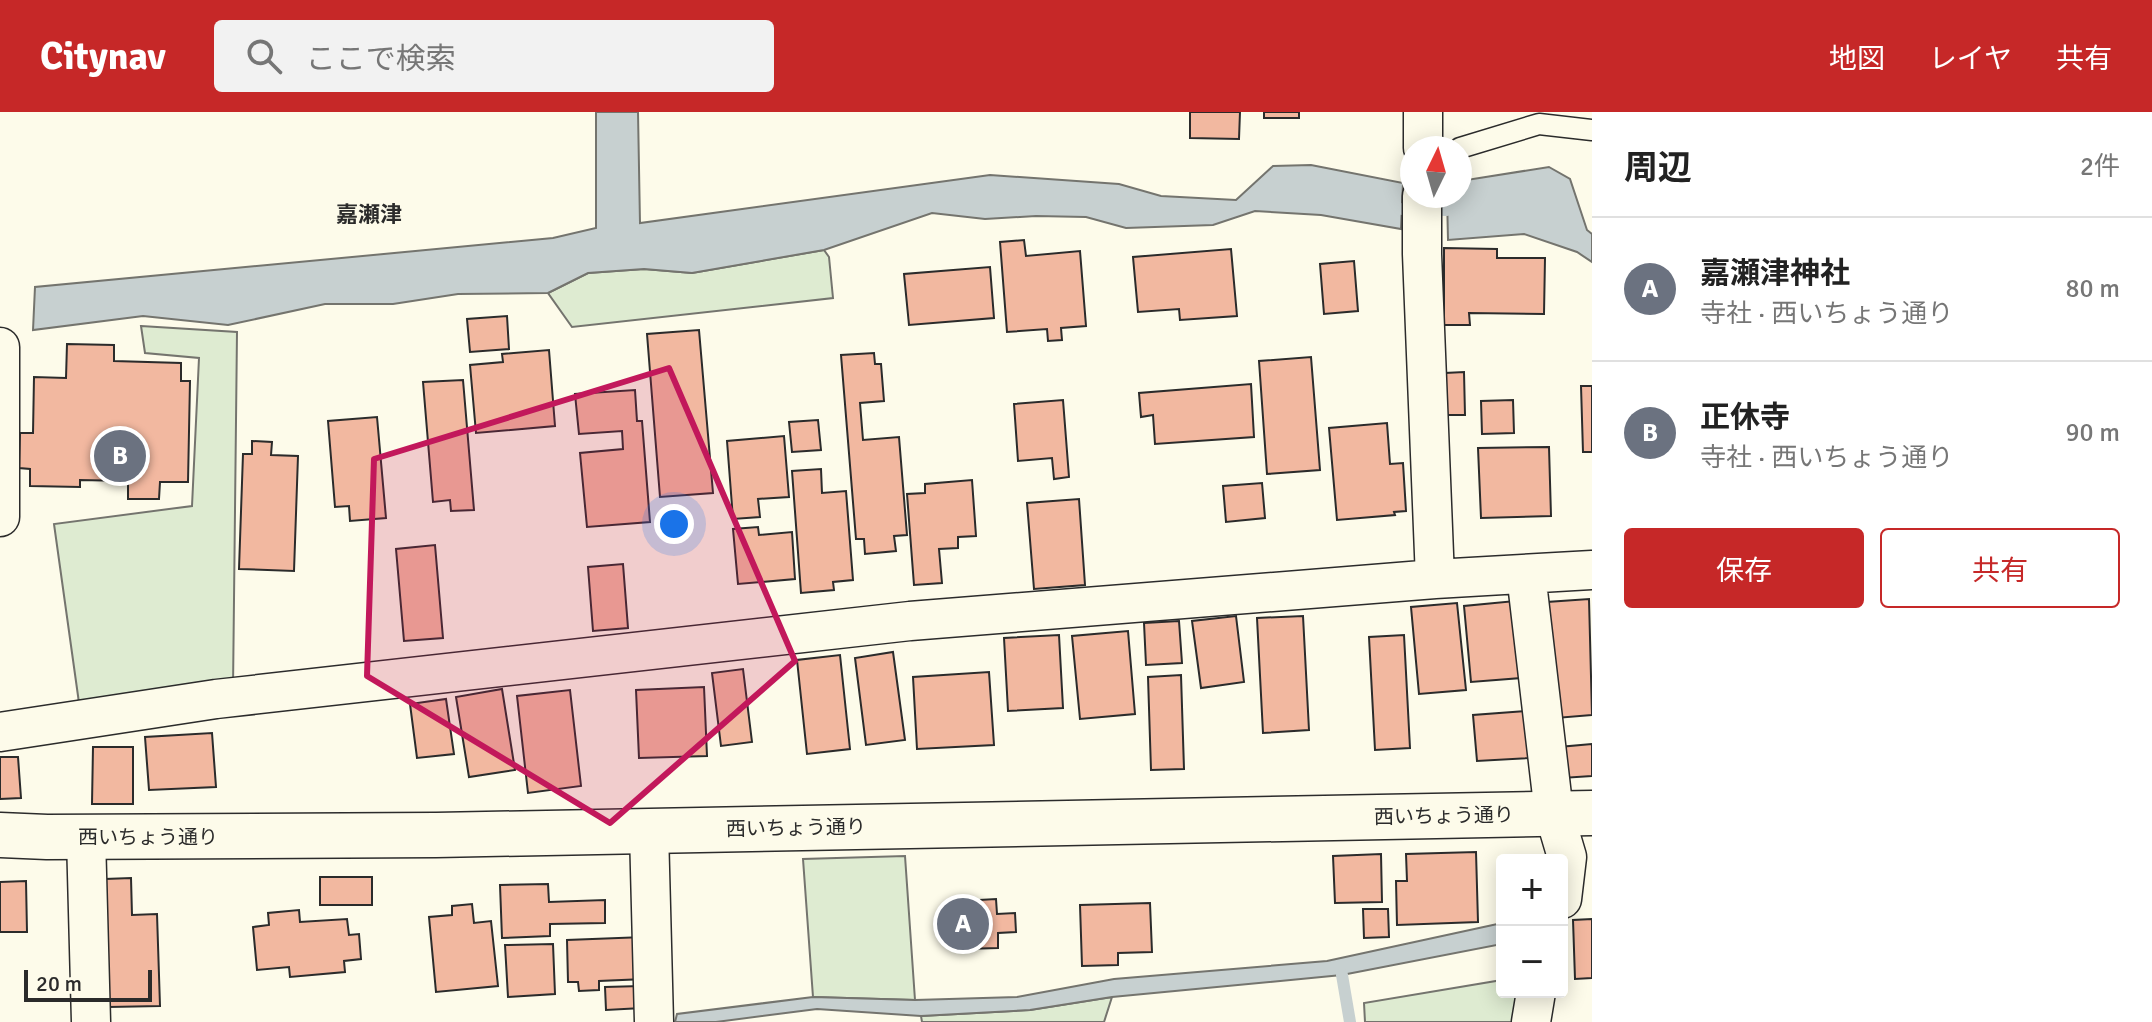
<!DOCTYPE html>
<html lang="ja">
<head>
<meta charset="utf-8">
<style>
  body { margin:0; font-family:Signika,"Noto Sans JP",sans-serif; background:#f2f2f2; color:#222 }
  .controls { position:absolute; right:24px; bottom:24px; display:grid; overflow:hidden; border-radius:8px; box-shadow:0 4px 20px #0003 }
  .controls button { width:72px; height:72px; display:grid; place-items:center; padding:0; border:0; border-bottom:2px solid #e0e0e0; background:#fff; color:#222; font:40px sans-serif }
  .compass { position:absolute; left:1400px; top:24px; width:72px; height:72px; border-radius:50%; background:#fff; box-shadow:0 4px 20px #0003; rotate:5deg }
  .scale { position:absolute; left:24px; bottom:20px; width:128px; box-sizing:border-box; padding-left:8px; border:4px solid #2b2b2b; border-top:0; font-size:22px; line-height:28px; white-space:nowrap; color:#2b2b2b; -webkit-text-stroke:6px #fdfbea; paint-order:stroke }
  .you { position:absolute; left:674px; top:412px; width:28px; height:28px; margin:-20px; border:6px solid #fff; border-radius:50%; background:#1a73e8; box-shadow:0 0 0 12px #1a73e833 }
  .badge { display:grid; place-items:center; width:52px; height:52px; border-radius:50%; background:#c62828; color:#fff; font-size:26px; font-weight:700 }
  .pin { position:absolute; translate:-50% -50%; border:4px solid #fff; box-shadow:0 2px 8px #0006 }
  .list { margin:0; padding:0; list-style:none }
  h2 { display:flex; justify-content:space-between; align-items:center; height:104px; margin:0; padding:0 32px; font-size:34px }
  h2 small { font-size:26px; font-weight:400; color:#767676 }
  .list li { display:grid; grid-template-columns:52px 1fr auto; gap:24px; align-items:center; box-sizing:border-box; height:144px; padding:0 32px; border-top:2px solid #e0e0e0 }
  .list b { display:block; font-size:30px; white-space:nowrap }
  .list p { margin:0; font-size:26px; white-space:nowrap; color:#767676 }
  .list em { font-size:26px; font-style:normal; color:#767676 }
  .actions { display:flex; gap:16px; padding:24px 32px }
  .actions a { flex:1; padding:18px 0; border:2px solid #c62828; border-radius:8px; text-align:center; font-size:28px; color:#c62828 }
  .actions .main { background:#c62828; color:#fff }
  .icon { flex:none; width:44px; height:44px; fill:none; stroke:currentColor; stroke-width:2; stroke-linecap:round; stroke-linejoin:round }
  .map { position:relative; flex:none; width:1592px; height:910px; overflow:hidden }
  header { display:flex; align-items:center; gap:48px; box-sizing:border-box; height:112px; padding:0 40px; background:#c62828; color:#fff }
  header strong { font-size:38px }
  nav { display:flex; gap:44px; margin-inline-start:auto; font-size:28px }
  .search { width:560px; height:72px; background:#f2f2f2; display:flex; align-items:center; gap:20px; box-sizing:border-box; padding:0 28px; border-radius:8px; color:#767676; font-size:30px }
  main { display:flex }
  aside { flex:1; background:#fff }
  .map>svg:first-child { display:block }
  .green { fill:#deebd1; stroke:#74746e; stroke-width:2 }
  .water { fill:#c7d0d0; stroke:#74746e; stroke-width:2 }
  .lines { fill:none; stroke-linecap:round; stroke-linejoin:round }
  .stream { stroke:#c7d0d0; stroke-width:12 }
  .building { fill:#f2b8a0; stroke:#2b2b2b; stroke-width:2 }
  .lane-casing { stroke:#2b2b2b; stroke-width:23 }
  .street-casing { stroke:#2b2b2b; stroke-width:41 }
  .highway-casing { stroke:#2b2b2b; stroke-width:47 }
  .lane { stroke:#fdfbea; stroke-width:20 }
  .street { stroke:#fdfbea; stroke-width:38 }
  .highway { stroke:#fdfbea; stroke-width:44 }
  .marked { fill:#c2185b; fill-opacity:0.2; stroke:#c2185b; stroke-width:6; stroke-linejoin:round }
  .labels { text-anchor:middle; dominant-baseline:central; stroke-width:6; stroke-linejoin:round; paint-order:stroke }
  .street-label { font-size:20px; fill:#2b2b2b; stroke:#fdfbea }
  .neighbourhood-label { font-size:22px; font-weight:bold; fill:#2b2b2b; stroke:#fdfbea }
</style>
</head>
<body>
<header>
<strong>Citynav</strong>
<div class="search"><svg class="icon" aria-label="search" viewBox="0 0 24 24"><circle cx="10" cy="10" r="6"/><path d="M15 15l6 6"/></svg>ここで検索</div>
<nav><a>地図</a><a>レイヤ</a><a>共有</a></nav>
</header>
<main>
<div class="map">
<svg width="1592" height="910" viewBox="0 0 1592 910">
  <rect width="100%" height="100%" fill="#fdfbea"/>
  <path class="green" d="M824,138L829,145L833,186L572,215L548,181L588,161L644,157L692,161Z
    M141,214L237,220L233,577L80,598L54,412L192,394L199,246L145,241Z
    M905,744L915,888L813,885L803,747Z
    M1502,868V880H1520V910H1365L1364,891Z
    M1112,885L1104,910H922L921,904L1030,898Z"/>
  <path class="water" d="M596,0H638L640,111L990,63L1119,72L1161,84L1236,88L1273,54L1311,53L1403,71L1401,117L1321,103L1255,99L1213,113L1126,116L1086,105L1036,104L985,107L932,101L824,138L692,161L644,157L588,161L548,181L458,182L393,192H325L228,213L143,204L33,218L35,175L553,126L596,116Z
    M1549,55L1570,67L1587,118L1592,122V150L1577,140L1524,122L1448,128L1447,84H1460V69Z
    M1502,811V832L1342,863L1112,885L1030,898L921,904L817,897L716,910H675L677,902L813,885L915,888L1017,885L1114,867L1327,849Z"/>
  <g class="lines">
    <path class="stream" d="M1402,97L1447,98
      M1342,863L1350,910"/>
  </g>
  <path class="building" d="M1190,0H1240L1239,27L1190,26Z
    M1264,0H1299V6H1264Z
    M1024,128L1026,144L1080,139L1086,214L1061,216L1062,228L1048,229L1047,217L1007,220L1000,130Z
    M1444,136L1497,137V146H1545L1544,202L1469,201L1470,213H1444Z
    M1231,137L1237,204L1180,208L1179,197L1138,200L1133,145Z
    M1354,149L1358,199L1324,202L1320,152Z
    M990,155L994,206L909,213L904,162Z
    M507,204L509,237L470,240L467,207Z
    M699,218L713,381L660,385L647,222Z
    M67,232L114,233V249L181,251V269H190L188,370H160L159,387H128V369L80,368V375L30,374V357L19,356L20,321H33L34,265L66,266Z
    M549,238L555,314L476,321L470,253L503,250L502,242Z
    M874,241L875,252H881L884,289L860,291L863,328L899,325L907,423L894,424L896,439L865,442L864,427H856L841,243Z
    M1311,245L1320,358L1267,362L1259,249Z
    M1464,260L1465,303H1446L1445,261Z
    M463,268L474,398L451,399L450,388L433,390L423,270Z
    M1251,272L1254,325L1155,332L1153,303L1141,305L1139,281Z
    M1581,274H1592V340H1583Z
    M635,278L637,309H642L650,410L587,415L580,341L623,337L622,319L579,322L575,282Z
    M1063,288L1069,365L1054,367L1052,346L1018,349L1014,292Z
    M1513,288L1514,321L1482,322L1481,289Z
    M377,305L386,406L350,409L349,394L335,395L328,309Z
    M818,308L821,338L792,340L789,310Z
    M1387,311L1390,352L1403,351L1406,399L1394,400L1395,403L1337,408L1329,316Z
    M784,324L789,385L758,387L760,405L733,407L727,329Z
    M252,329L272,330L271,343L298,344L294,459L239,457L243,342H252Z
    M1549,335L1551,404L1481,406L1478,336Z
    M821,357L822,381L846,379L853,468L833,470L834,478L801,481L792,359Z
    M972,368L976,424L958,425V436L939,437L942,471L914,473L907,382L925,381V372Z
    M1262,371L1265,406L1226,410L1223,374Z
    M1079,387L1085,473L1034,477L1027,391Z
    M758,415L759,423L792,420L795,467L738,472L733,417Z
    M435,433L443,526L404,529L396,437Z
    M623,452L628,516L593,519L588,455Z
    M1589,487L1592,603L1556,606L1547,490Z
    M1515,489L1521,566L1471,570L1464,494Z
    M1457,491L1466,578L1419,582L1411,495Z
    M1236,504L1244,570L1201,576L1192,509Z
    M1303,504L1309,618L1263,621L1257,506Z
    M1179,509L1182,551L1146,553L1144,511Z
    M1128,519L1135,602L1080,607L1072,524Z
    M1059,523L1063,596L1008,599L1004,526Z
    M1404,523L1410,636L1375,638L1369,525Z
    M893,540L905,628L866,633L855,546Z
    M840,543L850,637L807,642L797,548Z
    M743,557L752,630L721,634L712,561Z
    M989,560L994,633L917,637L913,565Z
    M1181,563L1184,657L1151,658L1148,565Z
    M704,575L707,644L639,646L636,578Z
    M502,577L515,658L469,665L456,585Z
    M570,578L581,674L528,681L517,584Z
    M446,587L454,642L417,646L410,592Z
    M1526,599L1530,646L1477,649L1473,603Z
    M212,621L216,675L149,678L145,625Z
    M1592,632V664L1562,666L1559,635Z
    M93,635H133V692H92Z
    M0,645H18L21,686L0,687Z
    M1476,740L1478,810L1397,813L1396,769H1407L1406,742Z
    M1381,742L1382,790L1335,791L1333,744Z
    M320,765H372V793H320Z
    M131,766L132,803L157,802L160,894L109,895L105,767Z
    M26,769L27,820H0V770Z
    M548,772L549,790L605,788V811L550,812V824L502,826L500,773Z
    M996,787L997,802L1015,801L1016,820L998,821V836L964,837L963,823H956V801H963L962,789Z
    M1150,791L1152,840L1118,841V853L1082,854L1080,793Z
    M472,792L474,811L491,809L498,874L436,880L429,805L452,803V794Z
    M1363,797H1388L1389,825L1364,826Z
    M299,798L300,810L347,807L349,823L359,822L361,847L344,849L345,860L290,865L289,855L257,858L253,815L269,813L268,801Z
    M1592,807V866L1575,867L1573,808Z
    M644,825L645,867L599,869V878L579,879L578,870H568L567,828Z
    M553,832L555,882L508,885L505,833Z
    M641,874L642,896L606,898L605,875Z"/>
  <g class="lines">
    <defs>
      <path id="lane" d="M1460,36L1539,12L1592,18"/>
      <path id="street" d="M1423,0V36
        M1422,84V142L1435,467
        M0,235V405
        M1526,462L1554,701L1567,745L1562,787
        M0,620L216,587L910,509L1435,467L1592,458
        M649,719L654,910
        M86,725L91,910
        M1531,910L1536,880"/>
      <path id="highway" d="M0,723L47,725L436,723L1592,701"/>
    </defs>
    <use href="#lane" class="lane-casing"/>
    <use href="#street" class="street-casing"/>
    <use href="#highway" class="highway-casing"/>
    <use href="#lane" class="lane"/>
    <use href="#street" class="street"/>
    <use href="#highway" class="highway"/>
  </g>
  <path class="marked" d="M669,256L795,549L610,711L367,564L374,347Z"/>
  <g class="labels">
    <g class="street-label">
      <text transform="translate(1444 704) rotate(-1)">西いちょう通り</text>
      <text transform="translate(796 716) rotate(-1)">西いちょう通り</text>
      <text x="148" y="725">西いちょう通り</text>
    </g>
    <g class="neighbourhood-label">
      <text x="369" y="102">嘉瀬津</text>
    </g>
  </g>
</svg>
<div class="controls">
<button>+</button>
<button>−</button>
</div>
<svg class="compass" viewBox="-18 -18 36 36"><path d="M0-13l5 13h-10z" fill="#e53935"/><path d="M0 13l5-13h-10z" fill="#767676"/></svg>
<div class="scale">20 m</div>
<div class="you"></div>
<div class="pin badge" style="left:963px;top:812px;background:#6b7280">A</div>
<div class="pin badge" style="left:120px;top:344px;background:#6b7280">B</div>
</div>
<aside>
<h2>周辺<small>2件</small></h2>
<ul class="list">
<li><span class="badge" style="background:#6b7280">A</span><div><b>嘉瀬津神社</b><p>寺社 · 西いちょう通り</p></div><em>80 m</em></li>
<li><span class="badge" style="background:#6b7280">B</span><div><b>正休寺</b><p>寺社 · 西いちょう通り</p></div><em>90 m</em></li>
</ul>
<div class="actions"><a class="main">保存</a><a>共有</a></div>
</aside>
</main>
</body>
</html>
